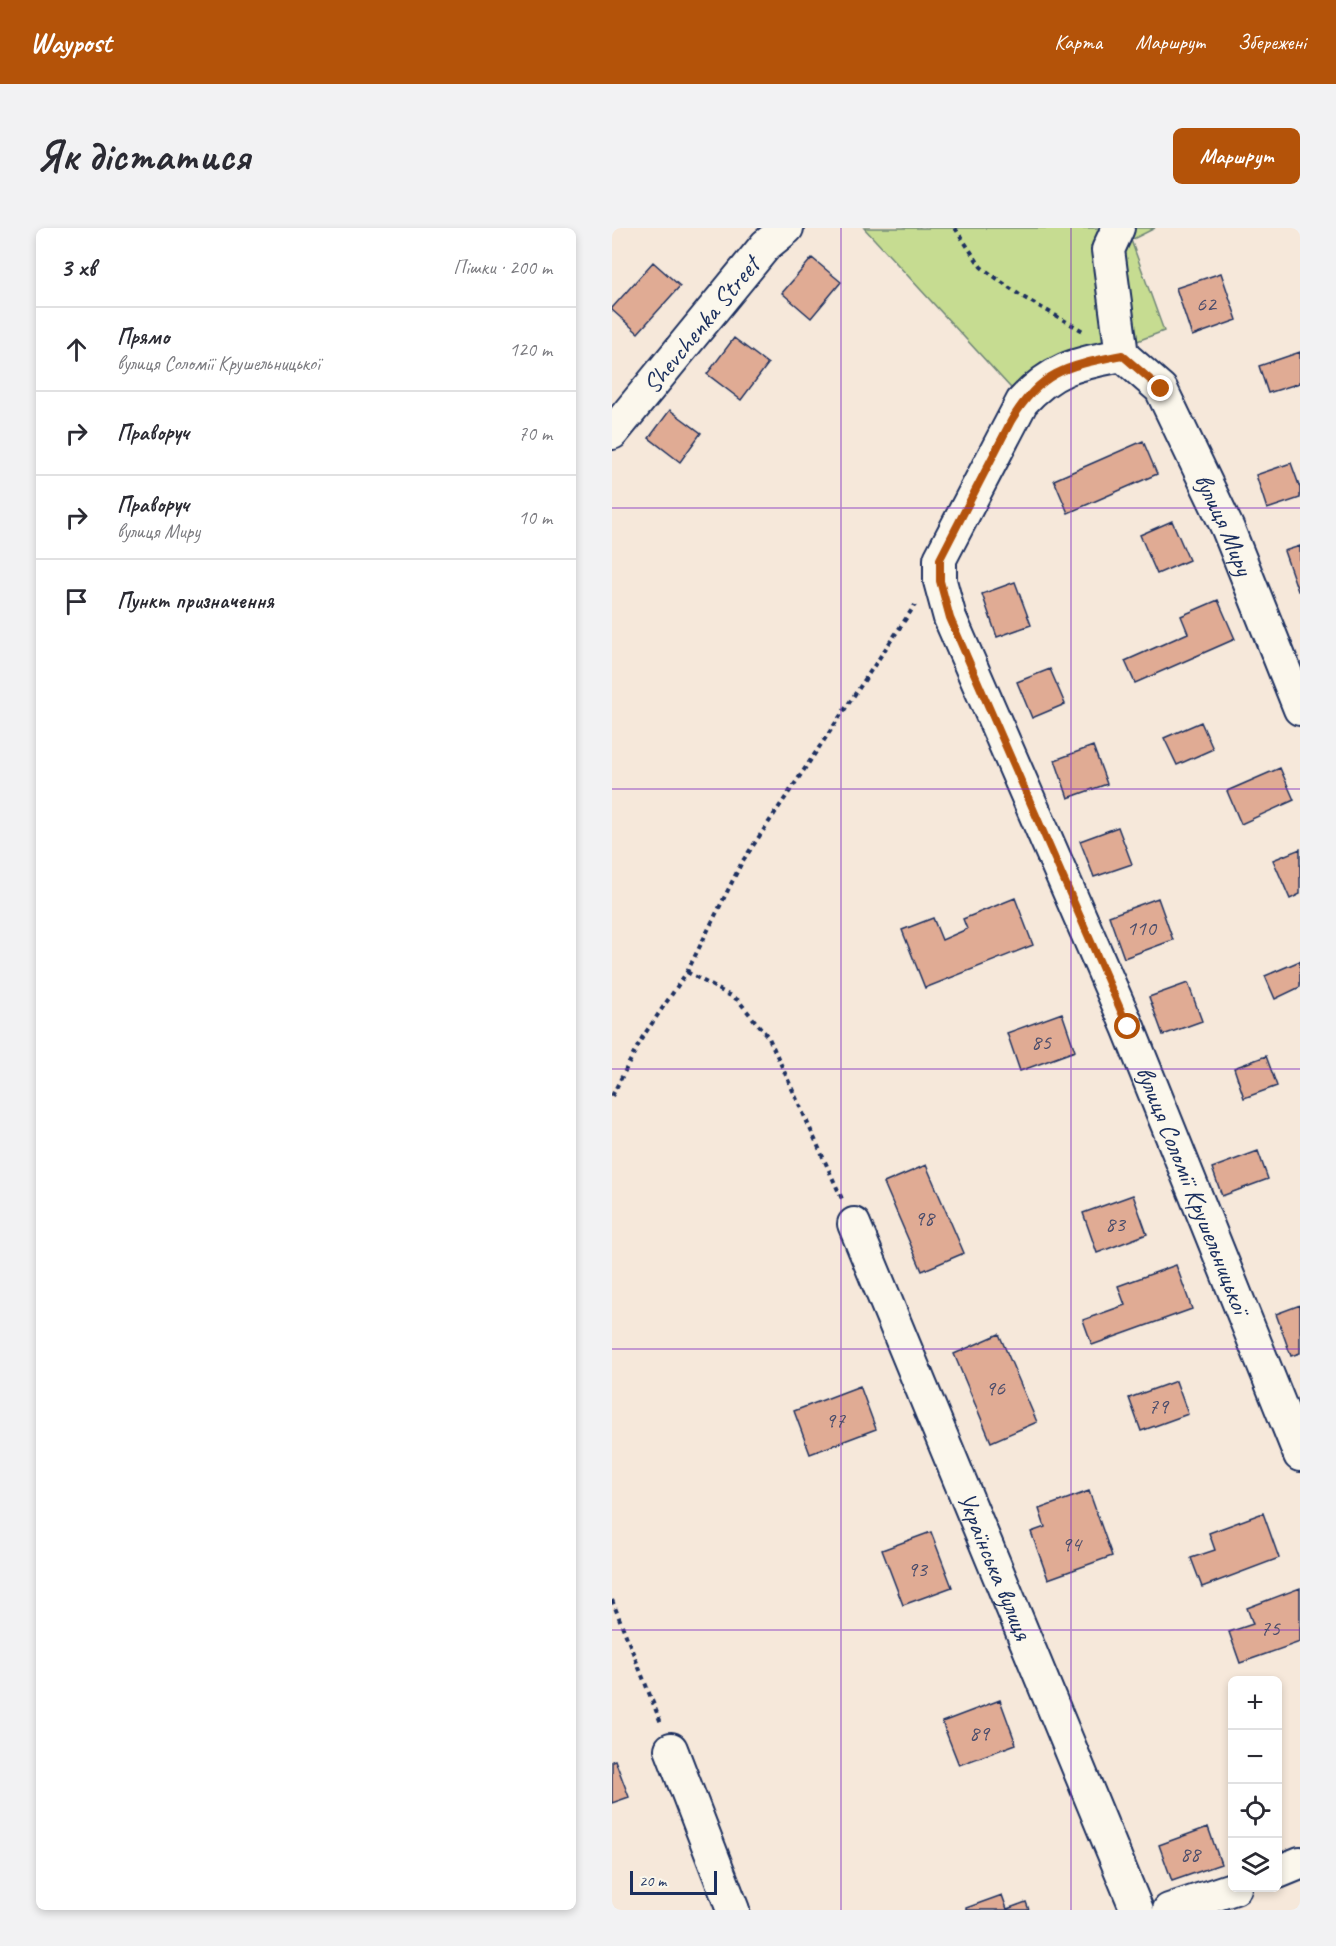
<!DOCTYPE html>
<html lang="uk">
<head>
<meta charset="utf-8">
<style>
  body { margin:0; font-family:Caveat,sans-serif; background:#f2f2f3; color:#2b2b33 }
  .controls { position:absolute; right:18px; bottom:18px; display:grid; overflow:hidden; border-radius:9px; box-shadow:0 3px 9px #0003 }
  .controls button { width:54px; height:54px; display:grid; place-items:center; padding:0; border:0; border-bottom:2px solid #e1e1e2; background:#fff; color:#2b2b33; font:30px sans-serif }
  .scale { position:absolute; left:18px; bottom:15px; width:87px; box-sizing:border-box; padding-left:6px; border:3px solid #1b2f5e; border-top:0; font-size:16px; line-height:21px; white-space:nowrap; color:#1b2f5e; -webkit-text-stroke:4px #fbf7ec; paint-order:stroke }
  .stop { position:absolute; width:18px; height:18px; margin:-14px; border:4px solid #b45309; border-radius:50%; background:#fff }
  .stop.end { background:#b45309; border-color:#fff; box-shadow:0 2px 6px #0008 }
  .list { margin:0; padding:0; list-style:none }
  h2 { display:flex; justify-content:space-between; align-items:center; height:78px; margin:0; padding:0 24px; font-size:26px }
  h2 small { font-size:20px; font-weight:400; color:#7c7c81 }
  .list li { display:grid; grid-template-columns:39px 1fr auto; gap:18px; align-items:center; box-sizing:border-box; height:84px; padding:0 24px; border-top:2px solid #e1e1e2 }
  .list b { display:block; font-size:22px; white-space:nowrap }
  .list p { margin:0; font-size:20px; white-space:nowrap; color:#7c7c81 }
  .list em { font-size:20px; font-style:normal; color:#7c7c81 }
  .icon { flex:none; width:33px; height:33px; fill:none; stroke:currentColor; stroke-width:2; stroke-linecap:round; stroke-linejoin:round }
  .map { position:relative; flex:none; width:688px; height:1682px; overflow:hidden; border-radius:9px }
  header { display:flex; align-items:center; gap:36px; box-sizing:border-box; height:84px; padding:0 30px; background:#b45309; color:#fff }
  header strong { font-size:28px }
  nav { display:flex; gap:33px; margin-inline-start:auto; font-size:21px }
  .intro { display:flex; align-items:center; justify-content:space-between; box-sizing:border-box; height:144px; padding:0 36px }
  h1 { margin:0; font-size:42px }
  .button { padding:15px 27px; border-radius:9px; background:#b45309; color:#fff; font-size:21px; font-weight:700 }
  main { display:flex; gap:36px; padding:0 36px }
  aside { flex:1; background:#fff; border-radius:9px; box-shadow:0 3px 9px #0003 }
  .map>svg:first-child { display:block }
  .green { fill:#c6dc91; stroke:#708678; stroke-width:1.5 }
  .building { fill:#e0ab94; stroke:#1b2f5e; stroke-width:1.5 }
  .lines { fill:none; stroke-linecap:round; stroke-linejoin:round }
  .street-casing { stroke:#1b2f5e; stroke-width:36 }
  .path { stroke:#1b2f5e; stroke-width:4; stroke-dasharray:4.5 4.5; stroke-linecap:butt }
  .street { stroke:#fbf7ec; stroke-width:32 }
  .route { stroke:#b45309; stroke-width:8 }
  .grid { fill:none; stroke:#7b2cbf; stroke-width:1.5; stroke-opacity:0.55 }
  .labels { text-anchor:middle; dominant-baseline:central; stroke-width:4.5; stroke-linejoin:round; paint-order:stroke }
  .number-label { font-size:22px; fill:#4c4e6c }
  .street-label { font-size:26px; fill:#1b2f5e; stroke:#fbf7ec }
</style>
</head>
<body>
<header>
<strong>Waypost</strong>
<nav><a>Карта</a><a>Маршрут</a><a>Збережені</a></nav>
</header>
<div class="intro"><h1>Як дістатися</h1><a class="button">Маршрут</a></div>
<main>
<aside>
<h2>3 хв<small>Пішки · 200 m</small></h2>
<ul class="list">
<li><svg class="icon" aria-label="ahead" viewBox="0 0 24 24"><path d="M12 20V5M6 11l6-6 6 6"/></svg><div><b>Прямо</b><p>вулиця Соломії Крушельницької</p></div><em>120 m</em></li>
<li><svg class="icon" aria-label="right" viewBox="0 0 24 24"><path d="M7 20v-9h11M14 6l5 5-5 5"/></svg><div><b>Праворуч</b></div><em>70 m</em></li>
<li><svg class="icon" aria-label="right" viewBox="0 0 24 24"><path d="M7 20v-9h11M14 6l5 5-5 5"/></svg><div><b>Праворуч</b><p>вулиця Миру</p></div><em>10 m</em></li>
<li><svg class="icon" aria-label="arrive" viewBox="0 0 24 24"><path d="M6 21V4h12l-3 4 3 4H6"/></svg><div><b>Пункт призначення</b></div></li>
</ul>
</aside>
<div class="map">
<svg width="688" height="1682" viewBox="0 0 688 1682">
  <rect width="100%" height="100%" fill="#f6e8da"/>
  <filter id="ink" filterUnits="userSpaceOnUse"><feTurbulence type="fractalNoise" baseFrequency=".0167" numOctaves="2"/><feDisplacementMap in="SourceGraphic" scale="12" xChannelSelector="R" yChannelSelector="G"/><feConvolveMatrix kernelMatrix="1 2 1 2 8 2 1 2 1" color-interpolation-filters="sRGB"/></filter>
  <g filter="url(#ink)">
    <path class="green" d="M252,0H543L519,12L552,103L399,160Z"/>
    <path class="building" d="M200,30L229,54L199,90L170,65Z
      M41,34L68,58L26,105L0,82V80Z
      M609,45L625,92L580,108L564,60Z
      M122,110L156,136L129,172L95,146Z
      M688,124V155L656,165L647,138Z
      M58,182L89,205L68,234L37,210Z
      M531,213L545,246L456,285L442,252Z
      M679,235L688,260V270L655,281L644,247Z
      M560,293L577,332L545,346L528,307Z
      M688,318V362L686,363L672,323Z
      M403,354L419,397L385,409L370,366Z
      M606,372L623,411L523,455L513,433L576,405L569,388Z
      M438,441L453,476L420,490L405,454Z
      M589,494L601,521L565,537L552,510Z
      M481,518L495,556L456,570L443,532Z
      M668,540L682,572L629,596L615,563Z
      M506,599L520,636L482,649L468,613Z
      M688,621V666L678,671L661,632Z
      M403,670L421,717L313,760L290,702L321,690L330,712L355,701L351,691Z
      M546,670L561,712L512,730L497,688Z
      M688,733V759L663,771L653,748Z
      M576,755L590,793L551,807L537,769Z
      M450,785L463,823L408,843L395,805Z
      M654,828L665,858L632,870L622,840Z
      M646,923L656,951L610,968L600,940Z
      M314,937L352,1025L310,1043L272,955Z
      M521,967L535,1006L485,1025L471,985Z
      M564,1037L580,1081L480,1117L471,1092L513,1077L506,1058Z
      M688,1077V1125L679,1128L664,1086Z
      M387,1106L425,1194L379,1214L342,1126Z
      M564,1153L576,1186L529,1203L517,1170Z
      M248,1158L264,1201L198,1226L182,1183Z
      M477,1263L500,1328L436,1351L419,1304L433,1299L427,1281Z
      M651,1285L667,1330L590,1359L579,1330L603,1322L597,1305Z
      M319,1304L340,1359L291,1377L270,1322Z
      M688,1360V1414L628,1435L617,1404L641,1396L635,1380Z
      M388,1472L404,1516L347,1537L330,1494Z
      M3,1532L17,1569L0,1575V1533Z
      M596,1599L609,1636L560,1653L547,1617Z
      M390,1667L395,1681L414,1674L417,1682H354V1680Z"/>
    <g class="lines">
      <defs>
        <g id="street">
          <path d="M506,0L496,22L510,127"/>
          <path id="s1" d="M510,127C465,136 442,139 410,174L328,331V353L338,390L516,799L688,1227"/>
          <path id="s2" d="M510,127L549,161L616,301L688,481"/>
          <path id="s3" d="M0,205L154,17L175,0"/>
          <path id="s4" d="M242,996L525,1682"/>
          <path d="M59,1521L121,1682"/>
          <path d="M666,1644L688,1635"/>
          <path d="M557,1682L623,1660"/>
        </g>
      </defs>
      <use href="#street" class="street-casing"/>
      <path class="path" d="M343,0L369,39L409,68L471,103
        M75,744L126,772L157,810L230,971
        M0,868L30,810L75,744L130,634L303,377
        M0,1372L49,1495"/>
      <use href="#street" class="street"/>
    </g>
  </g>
  <g class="lines" filter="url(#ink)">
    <path class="route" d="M516,799L338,390L328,353V331L399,193C429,142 456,138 510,127L549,161"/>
  </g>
  <path class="grid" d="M229,0V1682M459,0V1682M0,280H688M0,561H688M0,841H688M0,1121H688M0,1402H688"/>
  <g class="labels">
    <g class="number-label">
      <text x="594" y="76">62</text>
      <text x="529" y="700">110</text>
      <text x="429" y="814">85</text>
      <text x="312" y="990">98</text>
      <text x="503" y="996">83</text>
      <text x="383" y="1160">96</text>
      <text x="546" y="1178">79</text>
      <text x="223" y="1192">97</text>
      <text x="459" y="1316">94</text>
      <text x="305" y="1341">93</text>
      <text x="658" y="1400">75</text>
      <text x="367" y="1505">89</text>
      <text x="578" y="1626">88</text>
    </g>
    <g class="street-label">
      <text stroke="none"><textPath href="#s3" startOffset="140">Shevchenka Street</textPath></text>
      <text stroke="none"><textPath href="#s2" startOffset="201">вулиця Миру</textPath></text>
      <text stroke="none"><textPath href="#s1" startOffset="972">вулиця Соломії Крушельницької</textPath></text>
      <text stroke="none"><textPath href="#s4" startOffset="370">Українська вулиця</textPath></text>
    </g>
  </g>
</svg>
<div class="controls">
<button>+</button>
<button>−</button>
<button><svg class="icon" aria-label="locate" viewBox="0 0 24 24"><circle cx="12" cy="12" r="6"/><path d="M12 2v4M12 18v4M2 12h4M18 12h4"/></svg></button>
<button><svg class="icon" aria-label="layers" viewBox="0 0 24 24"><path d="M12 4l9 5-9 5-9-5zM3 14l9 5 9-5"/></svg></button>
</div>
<div class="scale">20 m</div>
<div class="stop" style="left:516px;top:799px"></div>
<div class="stop end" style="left:549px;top:161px"></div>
</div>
</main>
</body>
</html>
